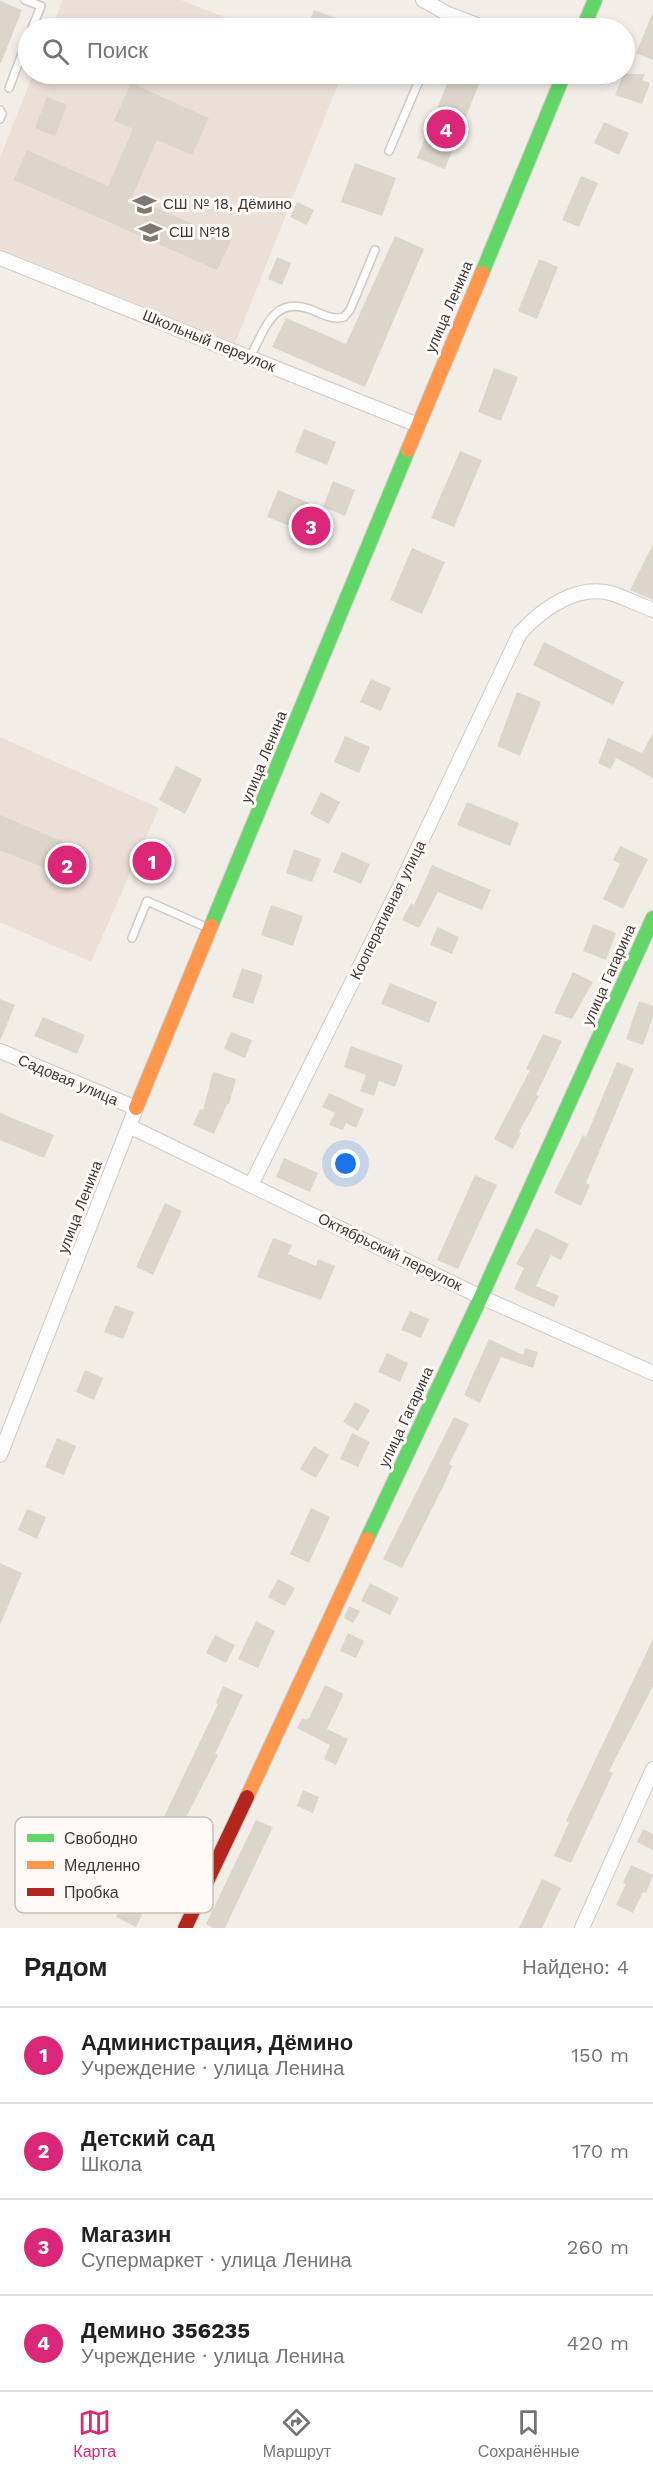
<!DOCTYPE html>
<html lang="ru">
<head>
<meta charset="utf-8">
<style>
  body { margin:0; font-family:"Work Sans",sans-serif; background:#f2f2f2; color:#202124 }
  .you { position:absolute; left:346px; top:1164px; width:21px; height:21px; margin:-15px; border:4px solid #fff; border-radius:50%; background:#1a73e8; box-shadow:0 0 0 9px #1a73e833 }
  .badge { display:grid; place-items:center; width:39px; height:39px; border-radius:50%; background:#db2777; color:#fff; font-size:20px; font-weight:700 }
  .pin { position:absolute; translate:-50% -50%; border:3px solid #fff; box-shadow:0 2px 6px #0006 }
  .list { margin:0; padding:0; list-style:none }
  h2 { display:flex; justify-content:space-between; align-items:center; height:78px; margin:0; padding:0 24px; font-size:26px }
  h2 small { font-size:20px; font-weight:400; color:#757577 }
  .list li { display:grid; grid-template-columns:39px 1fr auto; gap:18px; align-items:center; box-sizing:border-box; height:96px; padding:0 24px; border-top:2px solid #e0e0e0 }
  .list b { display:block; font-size:22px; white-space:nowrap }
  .list p { margin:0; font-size:20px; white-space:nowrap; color:#757577 }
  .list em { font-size:20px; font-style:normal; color:#757577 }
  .icon { flex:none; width:33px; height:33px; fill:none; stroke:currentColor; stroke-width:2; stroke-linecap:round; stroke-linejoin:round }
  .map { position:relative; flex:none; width:653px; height:1928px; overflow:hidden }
  .search { position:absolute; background:#fff; box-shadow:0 3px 9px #0003; left:18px; right:18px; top:18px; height:66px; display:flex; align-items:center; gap:15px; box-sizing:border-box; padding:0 21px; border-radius:33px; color:#757577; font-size:22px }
  .sheet { height:462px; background:#fff }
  nav { display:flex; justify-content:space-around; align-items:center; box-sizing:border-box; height:84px; border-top:2px solid #e0e0e0; background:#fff; font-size:16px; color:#757577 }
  nav a { display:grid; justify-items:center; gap:3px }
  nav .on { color:#db2777 }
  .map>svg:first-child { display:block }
  .built { fill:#ecdfd7 }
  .building { fill:#dbd5cb }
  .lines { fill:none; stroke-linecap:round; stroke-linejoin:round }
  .lane-casing { stroke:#cecac6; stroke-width:10 }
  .street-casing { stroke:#cecac6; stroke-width:16 }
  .fast-casing { stroke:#cecac6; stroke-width:16 }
  .slow-casing { stroke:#cecac6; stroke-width:16 }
  .jam-casing { stroke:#cecac6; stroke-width:16 }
  .lane { stroke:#fdfcfc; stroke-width:7 }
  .street { stroke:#fdfcfc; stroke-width:14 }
  .fast { stroke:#63d668; stroke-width:14 }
  .slow { stroke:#ff974d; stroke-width:14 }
  .jam { stroke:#b3261e; stroke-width:14 }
  .labels { text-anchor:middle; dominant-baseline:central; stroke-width:6; stroke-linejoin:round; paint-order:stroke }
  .poi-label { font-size:15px; fill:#3e3936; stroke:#fffaf7; text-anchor:start }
  .street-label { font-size:15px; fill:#3e3936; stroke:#fffaf7 }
  .key { fill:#fffaf7; stroke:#c5c0bd; stroke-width:1.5 }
  .key-label { font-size:16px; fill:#3e3936 }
</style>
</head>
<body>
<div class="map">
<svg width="653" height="1928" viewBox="0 0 653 1928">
  <rect width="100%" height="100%" fill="#f3ede8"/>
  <path class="built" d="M63,0H181L252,28H51Z
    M33,74H342L235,343L0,249V158Z
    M0,737L159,808L91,962L0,922Z"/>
  <path class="building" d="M0,1L22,10L1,63H0Z
    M314,10L360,27V28H307Z
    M653,12V60L636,53Z
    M451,74H483L445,169L417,158Z
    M623,74H645L642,80L650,83L642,104L615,95Z
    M131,83L209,118L192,155L157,140L132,197L231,241L217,270L14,180L27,150L108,186L133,129L114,121Z
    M47,97L67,105L55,136L35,128Z
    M604,122L629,133L619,155L594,143Z
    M355,163L396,178L382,216L341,202Z
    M581,176L598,183L579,227L562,220Z
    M297,202L314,210L307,225L290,217Z
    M395,236L424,249L365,387L272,347L286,318L346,344Z
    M277,257L291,263L282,285L268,279Z
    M539,259L558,267L537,319L518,311Z
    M494,368L518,377L501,421L478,412Z
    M304,429L336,442L327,465L295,452Z
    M460,451L482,460L454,527L431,518Z
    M333,481L355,490L345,516L323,507Z
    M278,490L309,503L298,529L267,517Z
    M653,544V600L630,590Z
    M412,548L445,562L422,614L390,600Z
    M544,642L624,682L613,705L533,665Z
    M371,679L391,688L381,711L360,702Z
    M517,692L541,702L520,756L497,746Z
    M653,733V778L616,758L611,769L598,763L608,738L642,753Z
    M345,736L370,747L359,773L334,762Z
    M176,766L202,779L185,814L159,800Z
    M321,792L340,802L329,824L310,814Z
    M467,802L519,823L510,846L457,825Z
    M0,815L78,848L66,877L0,850Z
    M150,838L170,846L154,883L134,875Z
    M620,846L648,859L623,909L603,899L620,864L613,860Z
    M294,849L321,859L312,882L286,873Z
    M342,852L370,864L361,884L333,872Z
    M432,865L491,890L482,910L438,892L419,928L402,920L411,903L414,905Z
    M271,905L303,916L293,946L261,935Z
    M593,924L616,933L606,960L583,951Z
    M437,927L459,937L452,954L430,945Z
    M242,968L263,975L253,1004L232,997Z
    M573,972L593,982L572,1019L554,1013Z
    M390,983L437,1002L429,1023L381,1004Z
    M0,999L15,1005L0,1041Z
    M639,1001L653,1006V1017L643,1045L626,1039Z
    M43,1017L85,1035L77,1054L34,1036Z
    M231,1032L252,1040L245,1058L224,1049Z
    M543,1034L562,1041L536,1095L539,1096L519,1132L521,1133L513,1149L494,1139L530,1070L526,1069Z
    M351,1046L403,1065L395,1087L379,1081L374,1096L360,1091L366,1075L344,1067Z
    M617,1062L634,1069L586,1183L590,1185L581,1206L554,1193L583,1135L586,1137Z
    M213,1072L236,1079L229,1104H227L214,1134L193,1125L200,1109L203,1110Z
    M329,1093L364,1109L356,1128L346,1123L343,1130L329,1125L335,1113L322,1107Z
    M0,1113L54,1135L44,1158L0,1140Z
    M284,1158L318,1173L310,1192L276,1177Z
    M475,1175L497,1185L458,1269L437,1260Z
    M165,1203L182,1211L153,1275L136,1267Z
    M536,1228L569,1244L561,1260L551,1255L536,1286L559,1296L554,1307L514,1289L524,1268L516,1264Z
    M273,1238L292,1245L288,1254L316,1266L318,1259L335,1266L321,1300L257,1277Z
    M115,1305L134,1312L123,1339L104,1332Z
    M410,1311L429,1319L421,1338L401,1330Z
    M489,1339L523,1355L525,1348L538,1352L533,1368L501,1357L480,1403L464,1395Z
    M387,1353L408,1363L400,1382L378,1372Z
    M85,1370L103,1378L94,1400L76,1392Z
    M355,1402L370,1410L358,1431L343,1422Z
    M454,1417L469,1424L449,1464L452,1466L443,1487L402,1568L383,1559Z
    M352,1433L370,1442L358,1467L340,1459Z
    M57,1438L76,1446L64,1475L45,1467Z
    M314,1446L329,1455L316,1478L300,1469Z
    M311,1508L330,1517L309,1563L290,1554Z
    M27,1509L46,1517L37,1539L18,1530Z
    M0,1563L22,1573L0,1625Z
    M278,1579L295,1588L285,1606L268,1597Z
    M370,1583L399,1598L390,1615L361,1601Z
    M349,1606L360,1611L353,1623L344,1618Z
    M256,1621L275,1631L258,1668L238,1659Z
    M348,1633L364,1641L356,1658L340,1651Z
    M215,1635L235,1645L226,1663L206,1653Z
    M653,1639V1686L609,1771L613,1773L571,1863L554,1856L569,1822L566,1821Z
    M325,1685L344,1694L327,1729L348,1739L336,1765L324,1759L330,1745L297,1728L302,1718L306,1720L309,1718Z
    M223,1686L243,1695L215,1754L218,1755L172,1845L152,1835L160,1818L163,1819L218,1704L216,1703Z
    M303,1790L319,1797L313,1813L297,1806Z
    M256,1820L273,1827L225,1928H213L206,1924Z
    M643,1829L653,1834V1850L637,1842Z
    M143,1857L165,1868L136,1927L116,1917Z
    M631,1865L653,1875L646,1893L643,1892L633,1913L616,1905L626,1884L623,1883Z
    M542,1879L561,1888L542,1928H519Z"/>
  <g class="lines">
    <defs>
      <path id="lane" d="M25,0L41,6L32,28
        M442,28L448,14
        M9,88L28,38
        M0,110L2,114L0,119
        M389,151L422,74
        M250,357C266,328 273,295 312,310C324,315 332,320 344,317L350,310L375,250
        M132,938L147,901L208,928"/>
      <path id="street" d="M423,0L448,14L485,28
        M0,258L418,425
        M0,1051L136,1108L0,1455
        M129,1126L481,1297L653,1373
        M251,1185L400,886L520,633C543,608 578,583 614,594C627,599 640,605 653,610
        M582,1928L653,1769"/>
      <path id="fast" d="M583,28L595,0
        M482,273L564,74
        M211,926L408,450
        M367,1539L481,1297L653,918"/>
      <path id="slow" d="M408,450L482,273
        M136,1108L211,926
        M247,1797L367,1539"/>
      <path id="jam" d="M185,1928L247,1797"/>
    </defs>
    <use href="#lane" class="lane-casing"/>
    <use href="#street" class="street-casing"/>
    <use href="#fast" class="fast-casing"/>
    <use href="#slow" class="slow-casing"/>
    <use href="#jam" class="jam-casing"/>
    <use href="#lane" class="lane"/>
    <use href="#street" class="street"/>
    <use href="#fast" class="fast"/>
    <use href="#slow" class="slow"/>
    <use href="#jam" class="jam"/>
  </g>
  <defs>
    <symbol id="school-bare" viewBox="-9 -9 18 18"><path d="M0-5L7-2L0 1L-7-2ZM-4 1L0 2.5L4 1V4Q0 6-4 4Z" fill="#7d7874" stroke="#fffaf7" stroke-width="2.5" paint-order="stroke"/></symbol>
  </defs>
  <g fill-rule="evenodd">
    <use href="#school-bare" x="128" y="188" width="33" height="33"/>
    <use href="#school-bare" x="134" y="216" width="33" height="33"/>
  </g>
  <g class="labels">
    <g class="poi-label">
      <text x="163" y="204">СШ № 18, Дёмино</text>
      <text x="169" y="232">СШ №18</text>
    </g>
    <g class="street-label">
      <text transform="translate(449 307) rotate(-67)">улица Ленина</text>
      <text transform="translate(209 341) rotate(22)">Школьный переулок</text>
      <text transform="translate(264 757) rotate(-68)">улица Ленина</text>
      <text transform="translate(388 910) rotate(-64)">Кооперативная улица</text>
      <text transform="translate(609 975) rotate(-66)">улица Гагарина</text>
      <text transform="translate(68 1080) rotate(23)">Садовая улица</text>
      <text transform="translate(80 1207) rotate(-69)">улица Ленина</text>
      <text transform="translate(390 1252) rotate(26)">Октябрьский переулок</text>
      <text transform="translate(406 1417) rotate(-65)">улица Гагарина</text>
    </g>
  </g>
  <rect x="15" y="1817" width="198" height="96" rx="9" class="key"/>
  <rect x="27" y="1834" width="27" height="8" fill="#63d668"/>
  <rect x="27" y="1861" width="27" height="8" fill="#ff974d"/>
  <rect x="27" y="1888" width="27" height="8" fill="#b3261e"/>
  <g class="key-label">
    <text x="64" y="1844">Свободно</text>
    <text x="64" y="1871">Медленно</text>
    <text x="64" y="1898">Пробка</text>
  </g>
</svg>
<div class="you"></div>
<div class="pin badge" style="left:152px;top:861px">1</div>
<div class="pin badge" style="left:67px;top:865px">2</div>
<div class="pin badge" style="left:311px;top:526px">3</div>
<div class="pin badge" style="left:446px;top:129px">4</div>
<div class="search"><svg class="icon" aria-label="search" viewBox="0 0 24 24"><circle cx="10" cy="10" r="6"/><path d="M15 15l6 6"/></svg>Поиск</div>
</div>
<section class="sheet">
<h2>Рядом<small>Найдено: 4</small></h2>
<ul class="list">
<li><span class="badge">1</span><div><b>Администрация, Дёмино</b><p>Учреждение · улица Ленина</p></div><em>150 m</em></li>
<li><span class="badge">2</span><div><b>Детский сад</b><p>Школа</p></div><em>170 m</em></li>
<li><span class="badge">3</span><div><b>Магазин</b><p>Супермаркет · улица Ленина</p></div><em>260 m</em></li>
<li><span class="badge">4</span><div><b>Демино 356235</b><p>Учреждение · улица Ленина</p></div><em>420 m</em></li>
</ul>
</section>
<nav>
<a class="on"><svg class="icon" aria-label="map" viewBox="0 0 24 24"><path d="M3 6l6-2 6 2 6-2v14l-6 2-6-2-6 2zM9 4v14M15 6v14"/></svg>Карта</a>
<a><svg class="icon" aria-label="directions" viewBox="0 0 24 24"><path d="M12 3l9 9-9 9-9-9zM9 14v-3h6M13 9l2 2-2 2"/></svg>Маршрут</a>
<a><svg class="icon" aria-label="saved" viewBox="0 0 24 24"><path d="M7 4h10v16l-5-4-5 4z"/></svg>Сохранённые</a>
</nav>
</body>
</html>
